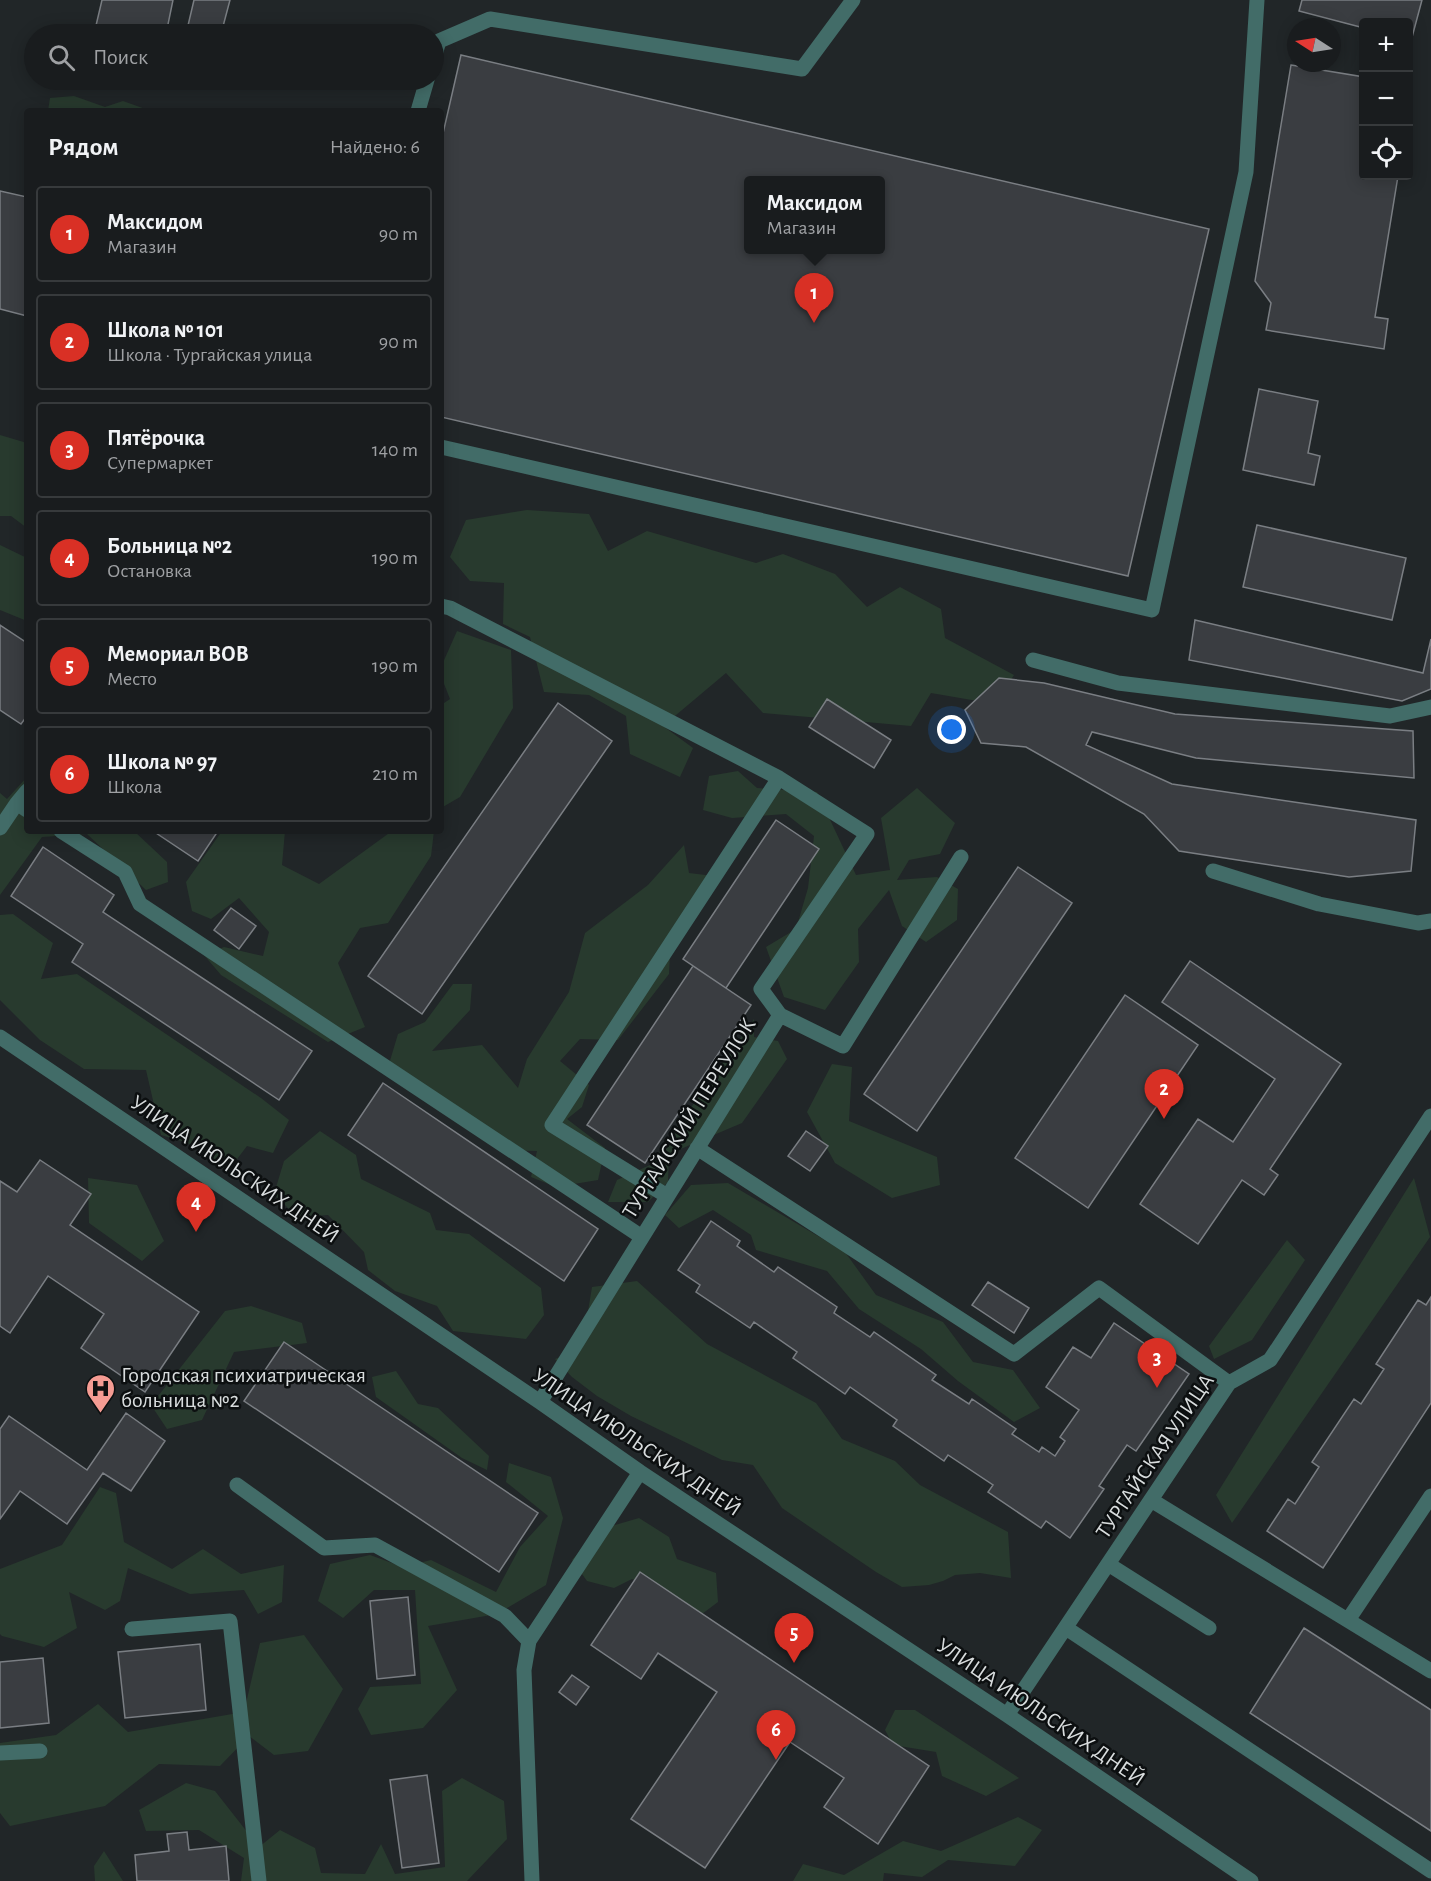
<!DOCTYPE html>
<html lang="ru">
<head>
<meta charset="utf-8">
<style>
  body { margin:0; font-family:"Alegreya Sans",sans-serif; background:#26292b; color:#f1f3f6 }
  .controls { position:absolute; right:18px; top:18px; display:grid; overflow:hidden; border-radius:6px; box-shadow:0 3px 15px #0003 }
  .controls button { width:54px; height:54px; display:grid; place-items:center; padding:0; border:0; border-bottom:2px solid #373a3c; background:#191c1e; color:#f1f3f6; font:30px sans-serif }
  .compass { position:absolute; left:1287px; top:18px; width:54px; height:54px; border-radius:50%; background:#191c1e; box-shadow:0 3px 15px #0003; rotate:282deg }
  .you { position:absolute; left:952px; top:730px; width:21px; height:21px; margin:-15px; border:4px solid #fff; border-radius:50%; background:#1a73e8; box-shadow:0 0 0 9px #1a73e833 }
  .badge { display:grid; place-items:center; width:39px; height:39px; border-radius:50%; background:#d93025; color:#fff; font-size:20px; font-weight:700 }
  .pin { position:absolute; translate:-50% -50px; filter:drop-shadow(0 2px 3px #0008) }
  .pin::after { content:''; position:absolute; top:32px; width:21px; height:18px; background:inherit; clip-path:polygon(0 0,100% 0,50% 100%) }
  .popup { position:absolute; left:744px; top:176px; width:141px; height:78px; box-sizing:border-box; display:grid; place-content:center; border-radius:6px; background:#191c1e; filter:drop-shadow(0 2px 4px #0005); font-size:20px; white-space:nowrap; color:#9fa1a4 }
  .popup b { font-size:22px; color:#f1f3f6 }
  .popup::after { content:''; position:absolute; left:50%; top:100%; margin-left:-12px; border:12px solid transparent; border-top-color:#191c1e }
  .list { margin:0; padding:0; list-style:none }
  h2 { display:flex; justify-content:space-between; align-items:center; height:78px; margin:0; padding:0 24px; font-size:26px }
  h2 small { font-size:20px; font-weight:400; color:#9fa1a4 }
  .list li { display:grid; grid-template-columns:39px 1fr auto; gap:18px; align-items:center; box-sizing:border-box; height:96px; margin:0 12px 12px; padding:0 12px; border:2px solid #373a3c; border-radius:6px }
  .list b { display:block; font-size:22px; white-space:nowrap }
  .list p { margin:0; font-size:20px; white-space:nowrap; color:#9fa1a4 }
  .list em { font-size:20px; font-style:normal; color:#9fa1a4 }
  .icon { flex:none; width:33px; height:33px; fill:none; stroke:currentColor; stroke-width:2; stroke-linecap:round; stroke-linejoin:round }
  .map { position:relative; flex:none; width:1431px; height:1881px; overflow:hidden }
  .search { position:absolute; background:#191c1e; box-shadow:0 3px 15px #0003; left:24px; top:24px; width:420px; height:66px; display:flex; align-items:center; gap:15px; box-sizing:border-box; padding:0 21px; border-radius:33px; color:#9fa1a4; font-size:22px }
  .panel { position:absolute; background:#191c1e; box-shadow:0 3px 15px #0003; left:24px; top:108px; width:420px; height:726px; border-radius:6px }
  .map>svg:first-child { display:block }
  .green { fill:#283a2e }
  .building { fill:#3a3d41; stroke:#7a7e83; stroke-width:1.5; fill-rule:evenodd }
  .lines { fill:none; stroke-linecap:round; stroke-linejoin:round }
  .minor { stroke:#426c68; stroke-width:15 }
  .labels { text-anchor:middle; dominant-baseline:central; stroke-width:5; stroke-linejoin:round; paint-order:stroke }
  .street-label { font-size:22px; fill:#d8dcdd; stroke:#0c0f10 }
  .poi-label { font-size:22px; fill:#d8dcdd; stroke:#0c0f10; text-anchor:start }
</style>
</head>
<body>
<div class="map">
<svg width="1431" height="1881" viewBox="0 0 1431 1881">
  <rect width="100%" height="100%" fill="#212628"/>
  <path class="green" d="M74,96L105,107L123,101L151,111H48L50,98Z
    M0,435L27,443V528L11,516H0Z
    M527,510L589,514L608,551L647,531L756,563L783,554L835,574L867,607L900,587L941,609L945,638L1014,675L995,704L931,693L911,726L763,713L726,673L663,726L693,748L680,777L630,754L626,716L589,695L544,692L530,637L503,624L504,583L470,581L450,557L466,520Z
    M0,545L27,558V621L0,610Z
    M457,631L511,650L513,708L460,797L441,808V705L450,699L441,676V667Z
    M738,771L757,788L817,792L856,875L890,870L881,818L917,788L955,823L940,854L909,860L897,880L937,877L958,889L957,920L926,942L902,926L889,890L858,929L859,962L825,1010L784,997L766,947L796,929L808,888L814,836L786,814L732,818L703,810L709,776Z
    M27,777V831H134L167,862L168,882L146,890L87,834L42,837L0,895V793L7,799Z
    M222,831H285L282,865L319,884L392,831H434L431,856L388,923L360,928L338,963L365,1027L328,1042L221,975L204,955L224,947L263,956L269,932L239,898L211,919L192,911L186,882Z
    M684,845L689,873L722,877L671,932L669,974L618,1040L580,1039L560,1061L589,1085L582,1107L567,1119L605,1148L598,1180L556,1187L531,1177L537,1151L501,1150L386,1074L398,1034L425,1022L453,984H472L470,1010L432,1051L482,1045L518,1088L527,1059L569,992L585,933L648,885Z
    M13,914L53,943L41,979L77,974L261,1098L289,1120L273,1153L247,1146L228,1171L188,1143L161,1135L146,1070L84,1069L40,1040L0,1000V915Z
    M754,1019V1037L778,1041L787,1059L742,1123L669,1154L668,1182L648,1202H608L617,1180L650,1165Z
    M832,1064L852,1067L849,1121L937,1157L940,1185L892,1198L835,1163L807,1112Z
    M320,1131L356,1155L361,1179L430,1213L436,1230L469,1234L541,1288L544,1315L526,1339L453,1331L437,1306L395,1291L368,1270L364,1252L328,1215L297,1217L274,1194L284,1161Z
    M88,1178L137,1185L164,1241L142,1261L89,1223Z
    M1414,1178L1430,1237L1232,1523L1216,1495Z
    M728,1183L845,1252L876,1295L943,1322L973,1362L1013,1370L1040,1408L1014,1422L958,1381L921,1349L859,1309L827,1271L756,1250L751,1235L713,1210L679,1228L665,1215L691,1185Z
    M1287,1240L1305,1260L1252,1340L1214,1359L1209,1346Z
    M637,1281L707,1344L816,1403L842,1439L895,1461L920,1485L1008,1532L1011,1578L980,1573L955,1575L943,1581L929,1585L902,1587L876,1572L782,1508L753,1465L722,1460L631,1416L597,1396L572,1377L555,1359L582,1348L592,1287Z
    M251,1306L302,1323L307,1343L234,1352L202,1420L167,1429L151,1405L225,1311Z
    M396,1371L418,1404L438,1408L489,1456L487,1470L462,1458L376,1397L372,1377Z
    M509,1463L551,1477L563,1518L546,1585L497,1614L428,1626L457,1690L423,1728L371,1735L358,1709L370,1687L421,1684L415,1590H374L343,1618L318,1601L330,1564L370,1555L403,1567L431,1560L496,1592L520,1547L548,1516L506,1482Z
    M100,1487L116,1493L124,1542L172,1569L203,1549L241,1574L284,1565L282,1602L258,1614L244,1590L190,1594L128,1568L120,1601L105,1610L69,1592L77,1628L44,1647L2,1636L0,1634V1569L62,1545Z
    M639,1518L669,1537L677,1559L716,1573L718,1602L702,1614L632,1579L614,1588L587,1581L572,1560L598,1530Z
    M304,1635L343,1689L308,1751L274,1755L249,1736L220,1766L159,1764L105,1806L10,1826L0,1813V1743L56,1735L98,1704L128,1732L244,1712L260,1643Z
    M895,1710H915L1019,1778L986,1796L942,1776L936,1752L893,1745L885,1730Z
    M462,1778L504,1801L507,1839L467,1881H241L244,1858L199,1830L146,1831L139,1810L186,1783L215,1791L259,1847L280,1830L315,1848L321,1873L365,1874L381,1844L395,1874L445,1867L442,1791Z
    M1018,1817L1042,1830L1015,1866L948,1860L922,1877L884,1873L883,1881H793L803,1864L844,1875L903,1841L941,1851Z
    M104,1851L123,1881H95L94,1866Z"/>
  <path class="building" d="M102,0H173L166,34H94Z
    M194,0H230L221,34H186Z
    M1302,0H1422L1411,41L1408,40V22H1364V28L1299,11Z
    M461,55L1209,229L1128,576L441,417V142ZM748,180H880V250H748Z
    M1291,65L1364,77V176H1398L1375,317L1388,319L1384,349L1266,330L1271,303L1255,281Z
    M0,191L27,197V316L0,309Z
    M1259,389L1318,401L1308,453L1320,456L1314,485L1243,470Z
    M1257,525L1406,558L1392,620L1243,587Z
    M1195,620L1423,673L1431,639V689L1402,701L1189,660Z
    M0,625L27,643V716L21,724L0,710Z
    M999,678L1044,683L1175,714L1413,731L1414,778L1196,758L1092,732L1086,745L1172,784L1416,820L1411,871L1349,877L1179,851L1144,814L1026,747L981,743L965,710Z
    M827,699L891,740L874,768L809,727Z
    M558,703L612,741L422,1014L368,976Z
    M776,820L819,849L726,988L683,959Z
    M153,831H218L198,861Z
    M43,847L114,895L103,912L312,1051L279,1100L72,962L83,944L11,896Z
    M1018,867L1072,903L917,1131L864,1094Z
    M231,908L256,926L239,949L214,930Z
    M1190,961L1341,1064L1270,1169L1278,1175L1264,1195L1242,1180L1198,1244L1140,1204L1198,1119L1233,1142L1275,1079L1162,1002Z
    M693,966L751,1005L645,1163L587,1125Z
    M1125,995L1198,1045L1088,1208L1015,1158Z
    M383,1083L598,1229L564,1281L348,1135Z
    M806,1131L828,1146L810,1171L788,1156Z
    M40,1160L91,1194L70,1225L199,1312L145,1392L81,1348L104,1314L48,1276L10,1333L0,1326V1181L17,1192Z
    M711,1221L740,1241L737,1246L774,1272L778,1267L837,1307L834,1313L870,1337L874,1332L936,1375L932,1380L969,1404L972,1399L1016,1429L1012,1434L1039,1452L1042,1447L1055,1456L1065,1441L1060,1437L1079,1410L1046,1387L1073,1347L1091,1358L1114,1323L1189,1374L1136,1451L1127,1445L1099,1486L1104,1489L1070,1538L1046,1521L1041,1528L988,1492L993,1485L948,1455L944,1461L893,1426L897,1420L850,1387L845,1394L793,1358L797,1352L754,1322L750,1328L696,1292L700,1285L678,1270Z
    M988,1282L1029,1308L1014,1333L972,1305Z
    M1431,1297V1403L1323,1568L1267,1531L1288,1499L1295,1504L1319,1467L1312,1462L1354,1399L1361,1404L1384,1369L1376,1364L1418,1300L1426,1305Z
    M284,1342L538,1513L499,1572L244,1401Z
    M126,1413L165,1441L131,1491L103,1473L67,1524L20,1491L0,1519V1429L9,1416L87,1470Z
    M640,1572L929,1766L878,1844L824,1807L844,1778L790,1742L705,1868L631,1819L717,1692L658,1653L641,1679L591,1645Z
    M408,1597L415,1675L377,1679L370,1601Z
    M1304,1628L1431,1710V1831L1250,1713Z
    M200,1644L206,1710L125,1718L118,1652Z
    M43,1658L49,1723L0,1728V1662Z
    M572,1675L589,1687L576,1705L559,1692Z
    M427,1775L439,1863L402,1868L390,1780Z
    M187,1832L189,1850L226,1846L229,1881H137L135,1855L169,1851L167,1834Z"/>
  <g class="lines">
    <path class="minor" d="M434,58L439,41L490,19L802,69L853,0
      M418,111L427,80
      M441,447L1152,610L1246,172L1257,0
      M441,606L450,608L779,778L867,834L761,989L780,1015
      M1033,660L1118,683L1390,716L1431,707
      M27,791L17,803L27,810
      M0,828L17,803
      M61,831L125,872L140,904L642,1237
      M1213,871L1319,904L1418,923L1431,921
      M0,1037L540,1402L640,1472L1007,1715L1251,1881
      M697,1148L1014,1354L1099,1288L1229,1383
      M667,1196L552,1125L779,778
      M540,1402L780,1015L843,1046L961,857
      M237,1485L324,1548L375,1545L505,1616L529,1641
      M1151,1500L1431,1671
      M1108,1564L1209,1628
      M1348,1620L1431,1496
      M1066,1628L1431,1871
      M132,1629L230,1621L259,1881
      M1007,1715L1229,1383L1270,1360L1431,1116
      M0,1753L40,1751
      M532,1881L524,1670L529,1641L640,1472"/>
  </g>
  <defs>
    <symbol id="hospital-pin" viewBox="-11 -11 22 30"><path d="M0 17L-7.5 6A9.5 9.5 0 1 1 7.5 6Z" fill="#f59c93" stroke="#0c0f10"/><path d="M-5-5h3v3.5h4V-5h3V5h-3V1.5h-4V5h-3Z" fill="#111"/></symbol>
  </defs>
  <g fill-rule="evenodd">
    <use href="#hospital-pin" x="84" y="1372" width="33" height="45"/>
  </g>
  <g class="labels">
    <g class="street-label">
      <text transform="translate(689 1118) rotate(-58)">ТУРГАЙСКИЙ ПЕРЕУЛОК</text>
      <text transform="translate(235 1169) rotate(34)">УЛИЦА ИЮЛЬСКИХ ДНЕЙ</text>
      <text transform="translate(637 1442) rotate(34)">УЛИЦА ИЮЛЬСКИХ ДНЕЙ</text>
      <text transform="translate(1155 1456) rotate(-56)">ТУРГАЙСКАЯ УЛИЦА</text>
      <text transform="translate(1041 1712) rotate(34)">УЛИЦА ИЮЛЬСКИХ ДНЕЙ</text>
    </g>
    <g class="poi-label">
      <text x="121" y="1375">Городская психиатрическая<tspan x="121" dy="25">больница №2</tspan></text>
    </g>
  </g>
</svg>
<div class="controls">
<button>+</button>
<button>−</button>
<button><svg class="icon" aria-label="locate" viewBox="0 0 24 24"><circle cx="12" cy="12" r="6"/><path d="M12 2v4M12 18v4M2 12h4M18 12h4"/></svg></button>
</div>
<svg class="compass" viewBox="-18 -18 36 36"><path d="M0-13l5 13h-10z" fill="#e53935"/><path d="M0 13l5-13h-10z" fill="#9fa1a4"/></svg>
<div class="you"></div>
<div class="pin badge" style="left:814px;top:323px">1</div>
<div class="popup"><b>Максидом</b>Магазин</div>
<div class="pin badge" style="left:1164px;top:1119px">2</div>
<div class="pin badge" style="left:1157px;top:1388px">3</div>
<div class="pin badge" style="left:196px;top:1232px">4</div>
<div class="pin badge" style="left:794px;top:1663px">5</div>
<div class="pin badge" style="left:776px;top:1760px">6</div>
<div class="search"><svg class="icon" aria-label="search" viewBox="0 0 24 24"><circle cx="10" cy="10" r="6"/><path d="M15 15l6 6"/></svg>Поиск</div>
<section class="panel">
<h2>Рядом<small>Найдено: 6</small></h2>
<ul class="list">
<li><span class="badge">1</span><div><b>Максидом</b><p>Магазин</p></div><em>90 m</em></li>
<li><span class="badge">2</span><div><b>Школа № 101</b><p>Школа · Тургайская улица</p></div><em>90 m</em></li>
<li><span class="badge">3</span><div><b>Пятёрочка</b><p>Супермаркет</p></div><em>140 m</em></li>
<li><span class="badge">4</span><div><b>Больница №2</b><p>Остановка</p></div><em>190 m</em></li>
<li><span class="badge">5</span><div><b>Мемориал ВОВ</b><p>Место</p></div><em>190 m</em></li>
<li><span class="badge">6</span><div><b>Школа № 97</b><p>Школа</p></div><em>210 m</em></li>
</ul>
</section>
</div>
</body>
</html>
